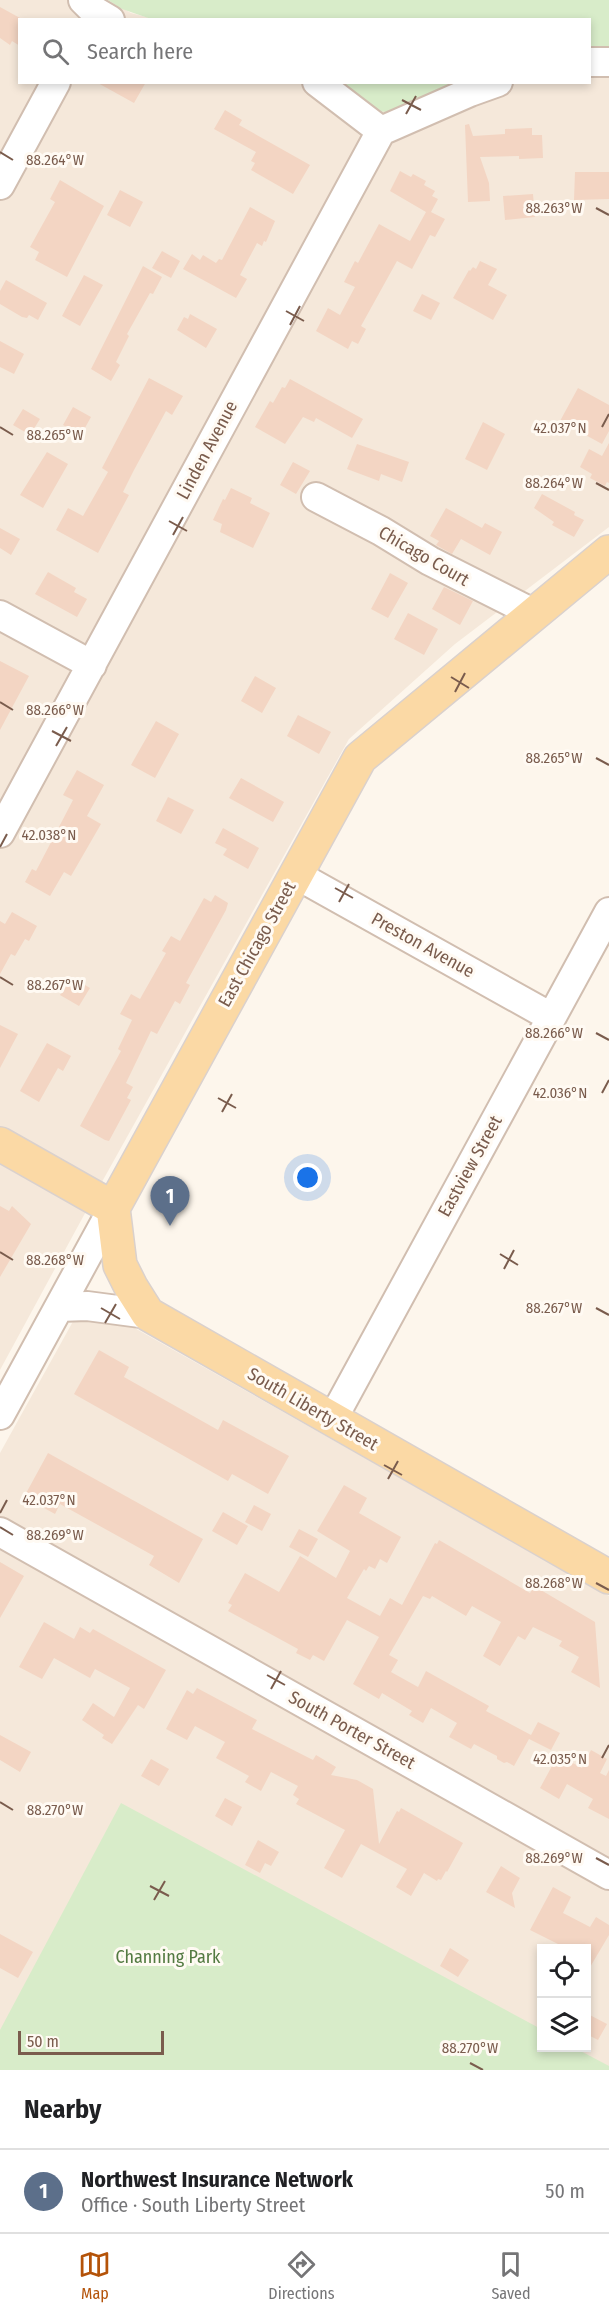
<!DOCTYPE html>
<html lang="en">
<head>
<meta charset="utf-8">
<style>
  body { margin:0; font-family:"Fira Sans Condensed",sans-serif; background:#f2f2f2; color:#202124 }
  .controls { position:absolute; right:18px; bottom:18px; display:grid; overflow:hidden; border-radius:0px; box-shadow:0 3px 9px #0003 }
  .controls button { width:54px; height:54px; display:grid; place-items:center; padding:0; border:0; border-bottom:2px solid #e0e0e0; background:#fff; color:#202124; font:30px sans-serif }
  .scale { position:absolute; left:18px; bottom:15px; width:146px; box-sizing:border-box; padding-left:6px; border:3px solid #7a5c4d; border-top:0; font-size:16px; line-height:21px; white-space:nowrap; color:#7a5c4d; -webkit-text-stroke:4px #fffaf3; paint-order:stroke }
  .you { position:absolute; left:308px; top:1178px; width:21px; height:21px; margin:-15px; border:4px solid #fff; border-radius:50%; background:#1a73e8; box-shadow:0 0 0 9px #1a73e833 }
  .badge { display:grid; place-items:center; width:39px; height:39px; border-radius:50%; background:#b45309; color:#fff; font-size:20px; font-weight:700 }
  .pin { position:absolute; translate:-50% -50px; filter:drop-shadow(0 2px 3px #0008) }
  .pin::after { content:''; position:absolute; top:32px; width:21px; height:18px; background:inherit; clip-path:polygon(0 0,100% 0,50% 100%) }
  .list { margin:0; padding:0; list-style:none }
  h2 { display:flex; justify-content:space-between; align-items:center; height:78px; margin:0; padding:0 24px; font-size:26px }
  h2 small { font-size:20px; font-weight:400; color:#757577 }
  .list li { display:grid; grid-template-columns:39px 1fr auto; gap:18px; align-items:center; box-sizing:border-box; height:84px; padding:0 24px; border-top:2px solid #e0e0e0 }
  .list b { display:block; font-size:22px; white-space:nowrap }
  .list p { margin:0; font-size:20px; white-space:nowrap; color:#757577 }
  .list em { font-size:20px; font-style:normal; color:#757577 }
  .icon { flex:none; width:33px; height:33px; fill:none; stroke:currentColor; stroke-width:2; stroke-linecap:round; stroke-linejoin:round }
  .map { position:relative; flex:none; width:609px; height:2070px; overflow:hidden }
  .search { position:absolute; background:#fff; box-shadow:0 3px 9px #0003; left:18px; right:18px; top:18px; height:66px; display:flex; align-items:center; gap:15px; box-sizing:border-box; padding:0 21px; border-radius:0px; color:#757577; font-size:22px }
  .sheet { height:162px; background:#fff }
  nav { display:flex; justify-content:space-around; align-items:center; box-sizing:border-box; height:84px; border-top:2px solid #e0e0e0; background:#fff; font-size:16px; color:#757577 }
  nav a { display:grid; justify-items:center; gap:3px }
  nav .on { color:#b45309 }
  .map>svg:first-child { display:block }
  .residential { fill:#f5e8da; fill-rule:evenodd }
  .green { fill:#d8ecc9 }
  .building { fill:#f3d5c3 }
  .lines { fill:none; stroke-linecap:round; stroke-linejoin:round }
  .minor-casing { stroke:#d1beb0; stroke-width:32 }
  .major-casing { stroke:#dad1cd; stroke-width:36 }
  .minor { stroke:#fff; stroke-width:28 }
  .major { stroke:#fbd9a5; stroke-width:33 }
  .ticks { fill:none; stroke:#7a5c4d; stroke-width:2 }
  .labels { text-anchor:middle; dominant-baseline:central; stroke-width:6; stroke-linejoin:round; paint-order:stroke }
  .street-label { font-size:18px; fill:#7a5c4d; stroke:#fffaf3 }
  .park-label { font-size:18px; fill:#537a41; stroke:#fffaf3 }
  .ticks-label { font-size:15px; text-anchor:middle; fill:#7a5c4d; stroke:#fffaf3; stroke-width:6; stroke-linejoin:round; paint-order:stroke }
</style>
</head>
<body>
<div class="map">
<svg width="609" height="2070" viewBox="0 0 609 2070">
  <rect width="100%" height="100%" fill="#fdf6ec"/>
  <path class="residential" d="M0,0H108L131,13L154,19L20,20V82L337,83L389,112L464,83L590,82V50H609V527L455,644L349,739L103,1180L0,1370Z
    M76,1316L131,1326L609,1596V2070H0V1453ZM542,1948H586V2048H542Z"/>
  <path class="green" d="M108,0H609V50H590V20H154L122,9Z
    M337,83H464L389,112L374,111Z
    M121,1803L541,2029L542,2048H575L609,2066V2070H0V2030Z"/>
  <path class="building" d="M0,7L20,18V46L12,41L10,45L0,38Z
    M96,82H146L134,103Z
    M225,110L242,120L239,125L310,165L293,194L251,170L255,163L251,161L256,152L214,129Z
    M469,124L473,136L505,134V129L532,128V135H542L543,158L519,159V156L480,157L489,183L490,201L468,202L465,125Z
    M400,171L411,177L413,174L426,181L424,185L435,191L432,196L438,199L431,212L445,219L435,237L430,235L412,269L397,261L361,326L366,329L358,344L352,341L348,349L316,331L328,308L340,315L355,287L344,282L355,261L358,263L379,224L410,241L426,212L390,191Z
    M575,172H609V199L574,200Z
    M60,180L104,206L67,277L35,260L39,252L30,247L55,202L50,199Z
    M120,190L143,202L130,227L107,215Z
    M533,194L535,217L505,220L503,196Z
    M250,207L275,221L266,242L264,241L262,246L257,243L240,275L247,279L236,298L183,269L192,254L200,260L203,255L216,263L219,259L222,260Z
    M162,251L180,261L171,278L152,268Z
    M480,261L497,269L488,285L507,295L493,320L453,298L469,270L470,271L473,267L476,269Z
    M143,266L162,277L153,294L150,293L127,334L129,336L116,362L120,365L111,381L91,369Z
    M84,275L103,285L80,326L62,316Z
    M6,280L47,303L38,320L29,315L27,318L22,317L0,304V291Z
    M422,294L440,303L431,320L413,311Z
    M190,314L217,329L206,348L177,330L184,317L188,319Z
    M0,341L24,354L14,374L0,367Z
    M149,378L183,396L172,415L166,411L134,470L123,492L129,495L98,553L56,530L68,508L83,516L108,472L102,468Z
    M290,379L363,419L352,438L316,418L314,422L303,417L285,444L255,427L270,401L273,403L282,387L285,388Z
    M578,388L609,405V431L602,444L560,421Z
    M73,407L91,417L81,435L63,425Z
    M23,409L40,419L30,435L13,425Z
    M483,422L505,434L487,470L465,459Z
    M609,443V483L607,482L605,486L590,478L592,474L580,467L589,449L602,456Z
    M357,444L409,462L402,482L381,474L379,481L347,469Z
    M47,452L68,464L43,508L20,495Z
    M293,462L310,471L296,494L280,485Z
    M231,488L252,498L250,503L270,513L253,548L220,532L222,524L213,520L223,499L225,500Z
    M542,494L575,512L574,515L584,520L574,537L552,525L554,522L534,508Z
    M446,508L482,528L485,523L502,532L490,555L461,539L452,554L436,545L439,541L430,536Z
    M0,528L20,539L11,555L0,548Z
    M48,572L76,588L74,592L87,599L77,617L35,594Z
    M390,573L408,583L388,618L371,609Z
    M444,587L473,601L460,625L432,609Z
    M408,613L438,629L424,655L394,639Z
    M0,661L29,676L0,730Z
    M255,676L276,688L262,713L241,701Z
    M298,715L331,732L319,754L287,736Z
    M156,721L179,734L155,778L131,765Z
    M77,770L104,785L87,816L101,824L71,876L64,872L50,896L25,882L32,869L36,871L73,800L63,795Z
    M241,778L284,802L273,822L229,798Z
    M168,797L194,810L181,834L156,821Z
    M223,828L259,848L248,869L223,855L227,849L215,843Z
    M215,895L228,903L226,910L186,983L190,985L180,1004L175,1001L157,1034L151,1031L126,1083L133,1087L127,1098L131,1100L109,1141L105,1140L80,1126L121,1051L118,1049L132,1020L120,1014L131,994L140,999L166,953L162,951L171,936L180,941L204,898L211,902Z
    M12,912L37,926L29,941L25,939L15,956L11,954L0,974V921L5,924Z
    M71,977L90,988L79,1006L60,995Z
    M0,1025L18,1034L0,1068Z
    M47,1043L71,1056L63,1071L58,1068L39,1102L20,1091Z
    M0,1206L9,1211L12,1206L31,1224L0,1277Z
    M99,1350L129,1367L124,1377L218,1430L223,1420L289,1456L268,1494L232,1474L228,1481L74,1394Z
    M48,1453L203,1539L179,1583L149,1565L154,1556L60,1504L55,1514L24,1497Z
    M344,1485L367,1498L359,1513L401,1537L387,1563L380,1559L375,1569L369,1566L366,1571L364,1569L347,1598L380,1616L390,1598L402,1605L435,1543L437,1544L439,1540L530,1593L534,1586L595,1622L600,1688L571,1672L579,1657L559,1646L562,1641L533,1627L525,1640L518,1636L500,1666L483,1656L501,1622L472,1606L466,1616L432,1596L430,1599L423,1596L389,1655L398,1660L391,1672L418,1687L426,1671L489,1706L486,1711L531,1735L538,1722L560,1733L551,1750L529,1739L514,1766L507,1762L504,1763L497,1759V1756L474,1744L471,1749L449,1737L457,1723L431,1708L423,1723L409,1715L412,1711L382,1693L379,1699L353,1684L379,1637L347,1620L324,1661L313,1655L310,1660L296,1653L298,1649L228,1611L232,1605L228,1603L245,1573L279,1592L300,1556L336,1578L350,1551L317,1531Z
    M254,1505L271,1514L262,1531L245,1522Z
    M223,1512L248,1526L237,1545L212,1531Z
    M299,1529L318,1539L308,1557L289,1547Z
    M0,1562L24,1576L0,1618Z
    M44,1622L74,1639L80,1627L90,1633L93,1629L166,1670L144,1709L138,1705L112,1744L102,1738L104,1735L82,1720L93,1703L114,1717L130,1688L95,1669L90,1678L54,1658L42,1679L19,1667Z
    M197,1688L257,1720L252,1729L313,1760L316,1755L336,1767L331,1775L357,1780L373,1789L379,1844L397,1811L399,1812L401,1808L463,1843L447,1872L446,1871L441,1880L438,1879L437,1881L424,1873L411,1896L396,1887L407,1869L361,1844L342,1878L324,1868L345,1830L296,1804L299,1799L293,1795L298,1786L271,1772L261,1791L245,1782L249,1776L216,1758L225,1742L195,1726L187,1740L166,1729L187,1690L193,1694Z
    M0,1735L31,1752L20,1772L0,1760Z
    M591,1750L607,1759L600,1773L606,1776L609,1770V1819L588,1808L593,1799L567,1784L559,1799L540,1788L558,1755L582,1768Z
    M151,1759L169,1769L159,1786L141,1776Z
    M225,1798L242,1807L232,1826L215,1816Z
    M258,1840L279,1852L271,1866L265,1863L260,1873L245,1865Z
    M501,1866L520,1878L512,1893L515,1908L486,1892Z
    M553,1887L571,1897L563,1913L590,1927L596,1917L609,1925V1935L586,1974V1948H566L530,1930Z
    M0,1934L33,1952L18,1978L0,1968Z
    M450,1948L469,1960L458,1977L440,1966Z
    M586,2013L607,2024L598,2040L586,2034Z"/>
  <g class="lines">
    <defs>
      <path id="minor" d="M83,0L93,10L110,20
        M590,62H609
        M317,82L381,131L470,92L498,82
        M0,185L56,82
        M316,497L381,531L430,561L533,613
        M0,615L92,665
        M0,833L381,131
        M295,874L551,1017
        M59,1307L87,1306L148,1314
        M0,1415L113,1208
        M332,1420L609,912
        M0,1532L609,1875"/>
      <path id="major" d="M0,1144L113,1208
        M113,1208L360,758L609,552
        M113,1208L120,1265L131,1287L148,1314L609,1577"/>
    </defs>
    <use href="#minor" class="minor-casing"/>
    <use href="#major" class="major-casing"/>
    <use href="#minor" class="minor"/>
    <use href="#major" class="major"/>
  </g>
  <path class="ticks" d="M402,100L421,110M406,114L416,96M0,152L13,160M596,208L609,215M286,311L304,321M290,325L300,306M0,427L13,435M602,427L609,414M596,483L609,490M169,521L187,531M173,535L183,517M451,677L469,688M455,692L465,673M0,702L13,710M52,731L71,741M56,746L67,727M596,758L609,765M0,847L7,834M335,888L353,898M339,902L349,884M0,977L13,985M596,1033L609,1040M602,1093L609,1080M218,1098L236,1108M222,1112L232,1094M0,1252L13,1260M500,1254L518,1265M504,1269L514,1250M101,1308L120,1319M596,1308L609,1315M105,1323L116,1304M384,1465L402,1475M388,1479L398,1461M0,1513L7,1500M0,1527L13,1535M596,1583L609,1590M267,1675L285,1685M271,1689L281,1671M602,1758L609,1745M0,1802L13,1810M596,1858L609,1865M150,1886L169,1896M154,1900L165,1881M470,2063L483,2070"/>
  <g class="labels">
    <g class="street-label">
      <text transform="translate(207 450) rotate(-62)">Linden Avenue</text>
      <text transform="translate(424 556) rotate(30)">Chicago Court</text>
      <text transform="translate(257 944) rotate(-61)">East Chicago Street</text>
      <text transform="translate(423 945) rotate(29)">Preston Avenue</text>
      <text transform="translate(470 1166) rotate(-61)">Eastview Street</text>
      <text transform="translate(313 1409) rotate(30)">South Liberty Street</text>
      <text transform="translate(352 1730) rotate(29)">South Porter Street</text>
    </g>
    <g class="park-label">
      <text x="168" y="1957">Channing Park</text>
    </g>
  </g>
  <g class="ticks-label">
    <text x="55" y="165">88.264°W</text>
    <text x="554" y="213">88.263°W</text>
    <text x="560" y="433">42.037°N</text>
    <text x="55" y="440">88.265°W</text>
    <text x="554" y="488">88.264°W</text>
    <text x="55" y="715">88.266°W</text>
    <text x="554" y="763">88.265°W</text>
    <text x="49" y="840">42.038°N</text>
    <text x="55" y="990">88.267°W</text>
    <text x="554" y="1038">88.266°W</text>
    <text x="560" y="1098">42.036°N</text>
    <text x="55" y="1265">88.268°W</text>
    <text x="554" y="1313">88.267°W</text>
    <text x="49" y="1505">42.037°N</text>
    <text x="55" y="1540">88.269°W</text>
    <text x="554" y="1588">88.268°W</text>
    <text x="560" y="1764">42.035°N</text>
    <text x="55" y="1815">88.270°W</text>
    <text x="554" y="1863">88.269°W</text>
    <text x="470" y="2053">88.270°W</text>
  </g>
</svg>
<div class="controls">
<button><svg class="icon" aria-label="locate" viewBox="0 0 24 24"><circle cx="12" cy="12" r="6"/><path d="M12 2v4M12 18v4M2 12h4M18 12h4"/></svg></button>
<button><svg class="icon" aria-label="layers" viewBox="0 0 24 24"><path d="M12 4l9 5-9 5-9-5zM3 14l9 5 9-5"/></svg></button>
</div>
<div class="scale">50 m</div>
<div class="you"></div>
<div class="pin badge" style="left:170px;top:1226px;background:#5c6f8a">1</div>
<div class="search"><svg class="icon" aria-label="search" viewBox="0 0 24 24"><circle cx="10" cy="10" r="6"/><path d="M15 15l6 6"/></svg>Search here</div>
</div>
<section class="sheet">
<h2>Nearby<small></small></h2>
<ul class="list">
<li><span class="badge" style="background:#5c6f8a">1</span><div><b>Northwest Insurance Network</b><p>Office · South Liberty Street</p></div><em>50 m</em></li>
</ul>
</section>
<nav>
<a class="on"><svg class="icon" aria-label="map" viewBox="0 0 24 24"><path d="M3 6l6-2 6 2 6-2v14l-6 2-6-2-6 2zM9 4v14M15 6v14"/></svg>Map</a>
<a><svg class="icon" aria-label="directions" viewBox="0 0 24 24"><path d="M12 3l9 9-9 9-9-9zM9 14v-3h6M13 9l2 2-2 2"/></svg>Directions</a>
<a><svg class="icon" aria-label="saved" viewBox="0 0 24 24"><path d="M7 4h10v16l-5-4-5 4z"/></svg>Saved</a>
</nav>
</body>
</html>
